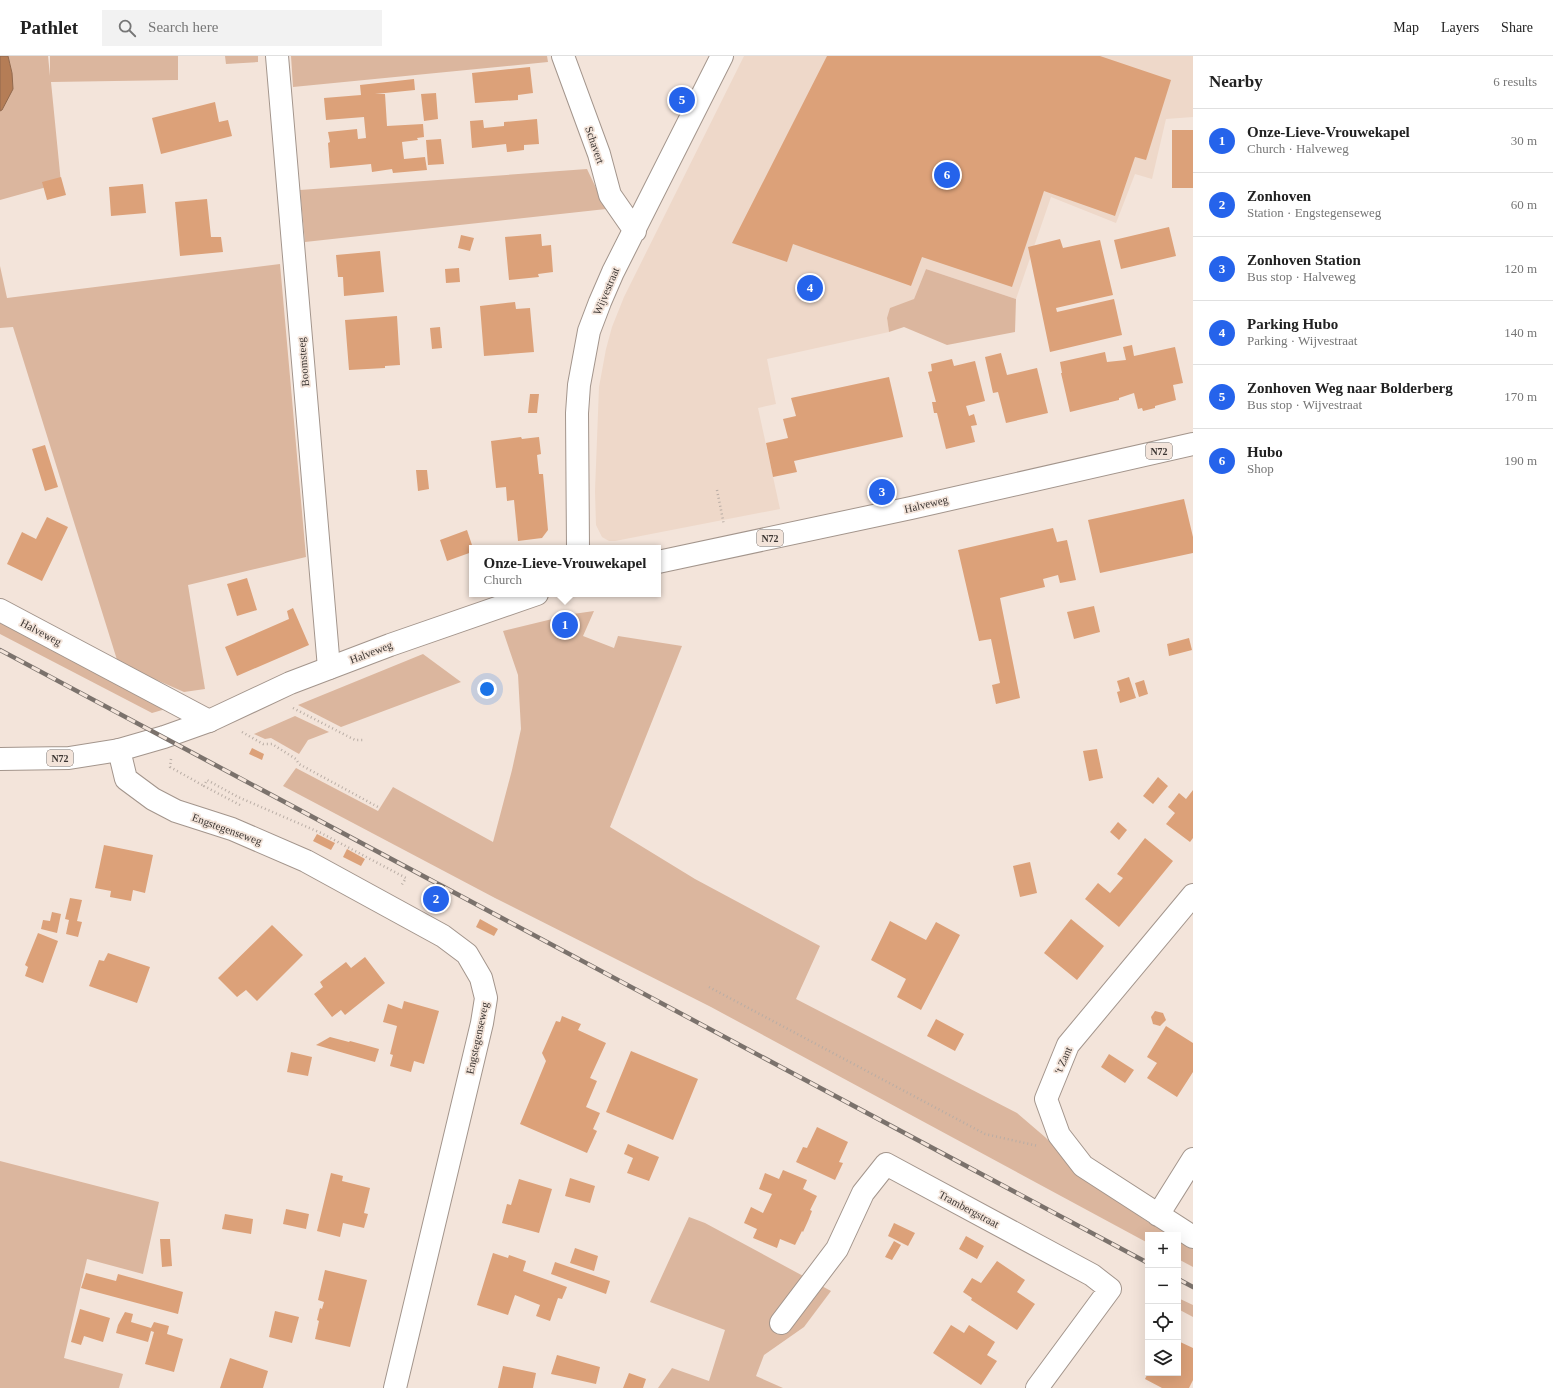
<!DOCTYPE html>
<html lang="en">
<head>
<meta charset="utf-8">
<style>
  body { margin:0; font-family:"Times New Roman",serif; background:#f2f2f2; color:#222 }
  .controls { position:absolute; right:12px; bottom:12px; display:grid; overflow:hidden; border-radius:0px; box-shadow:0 4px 16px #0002 }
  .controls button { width:36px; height:36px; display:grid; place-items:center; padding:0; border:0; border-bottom:1px solid #e0e0e0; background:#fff; color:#222; font:20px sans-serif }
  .you { position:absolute; left:487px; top:633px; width:14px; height:14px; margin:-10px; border:3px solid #fff; border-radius:50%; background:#1a73e8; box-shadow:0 0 0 6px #1a73e833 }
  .badge { display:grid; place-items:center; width:26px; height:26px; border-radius:50%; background:#2563eb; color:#fff; font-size:13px; font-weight:700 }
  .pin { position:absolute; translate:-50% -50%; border:2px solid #fff; box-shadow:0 1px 4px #0006 }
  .popup { position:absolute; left:469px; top:489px; width:192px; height:52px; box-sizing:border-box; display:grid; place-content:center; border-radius:0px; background:#fff; filter:drop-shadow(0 1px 3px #0005); font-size:13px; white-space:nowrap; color:#767676 }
  .popup b { font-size:15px; color:#222 }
  .popup::after { content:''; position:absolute; left:50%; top:100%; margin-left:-8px; border:8px solid transparent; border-top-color:#fff }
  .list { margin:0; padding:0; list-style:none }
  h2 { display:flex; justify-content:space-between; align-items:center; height:52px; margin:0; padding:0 16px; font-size:17px }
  h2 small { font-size:13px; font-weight:400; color:#767676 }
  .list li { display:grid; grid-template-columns:26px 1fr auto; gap:12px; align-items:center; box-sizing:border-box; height:64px; padding:0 16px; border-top:1px solid #e0e0e0 }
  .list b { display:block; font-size:15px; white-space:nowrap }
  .list p { margin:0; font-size:13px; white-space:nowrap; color:#767676 }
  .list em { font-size:13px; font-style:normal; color:#767676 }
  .icon { flex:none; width:22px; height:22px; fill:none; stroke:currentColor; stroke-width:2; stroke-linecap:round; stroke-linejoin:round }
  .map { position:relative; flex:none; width:1193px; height:1332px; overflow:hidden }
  header { display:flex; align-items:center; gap:24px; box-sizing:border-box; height:56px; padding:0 20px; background:#fff; border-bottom:1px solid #e0e0e0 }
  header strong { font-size:19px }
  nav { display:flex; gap:22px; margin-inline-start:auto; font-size:14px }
  .search { width:280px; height:36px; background:#f2f2f2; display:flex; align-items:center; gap:10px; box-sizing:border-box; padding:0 14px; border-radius:0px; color:#767676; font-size:15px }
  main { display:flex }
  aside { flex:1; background:#fff }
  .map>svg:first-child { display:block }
  .built { fill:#eed8c9 }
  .green { fill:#dbb69e }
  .water { fill:#b57d56; stroke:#91684c }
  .building { fill:#dca179 }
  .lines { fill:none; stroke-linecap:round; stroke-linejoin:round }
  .minor-casing { stroke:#a3958c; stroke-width:24 }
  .major-casing { stroke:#a3958c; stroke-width:24 }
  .path { stroke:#b9ada5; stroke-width:2.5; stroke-dasharray:1 3; stroke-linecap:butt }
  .minor { stroke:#fff; stroke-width:22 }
  .major { stroke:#fff; stroke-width:22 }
  .rail-casing { stroke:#7b726c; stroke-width:4.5 }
  .rail { stroke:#f3e4da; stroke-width:3; stroke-dasharray:9; stroke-linecap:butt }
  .labels { text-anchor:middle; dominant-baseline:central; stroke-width:3.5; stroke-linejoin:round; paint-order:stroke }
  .shield { fill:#f3e4da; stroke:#736a65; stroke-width:1 }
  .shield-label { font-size:10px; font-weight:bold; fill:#3c3633 }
  .street-label { font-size:11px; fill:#3c3633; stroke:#f3e4da }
</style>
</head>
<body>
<header>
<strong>Pathlet</strong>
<div class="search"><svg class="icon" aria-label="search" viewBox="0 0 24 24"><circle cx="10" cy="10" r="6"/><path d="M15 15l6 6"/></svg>Search here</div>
<nav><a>Map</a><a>Layers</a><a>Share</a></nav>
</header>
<main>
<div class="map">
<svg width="1193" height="1332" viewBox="0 0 1193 1332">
  <rect width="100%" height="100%" fill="#f3e4da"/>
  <path class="built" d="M744,0H1193V61L1166,63L1152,123L1135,118L1116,167L1051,141L1016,243L926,213L914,243L887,262L889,276L767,303L776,348L758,352L780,453L615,485H609L602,481L596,469L595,435L599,331L606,293L612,271L624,241Z"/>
  <path class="green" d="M8,0H48L50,20V0H178V24L51,26L61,127L0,144V55L2,54L12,17Z
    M225,0H258V6L226,8Z
    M291,0H547L548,6L293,31Z
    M587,113L606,153L305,186L300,134Z
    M280,208L306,501L188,529L205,633L184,636L118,607L13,271L0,272V210L7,242Z
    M926,213L1016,243L1015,276L947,289L904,271L889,276L887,262L890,252L914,243Z
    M594,555L583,580L614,592L618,580L682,590L610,771L695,823L820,890L796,943L1017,1057L1045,1081L1084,1119L1145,1164L1170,1179H1148V1187L711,951L495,842L283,730L296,712L378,755L393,731L493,786L512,714L521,673L518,619L503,575L573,558Z
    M0,566L169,652L152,657L0,578Z
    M423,598L461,626L341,671L298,649Z
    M295,660L329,676L308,684L299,698L271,682L265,683L254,678Z
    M0,1105L159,1146L143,1218L87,1203L64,1302L123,1318L119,1332H0Z
    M689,1161L705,1167L831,1235L804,1271L764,1299L756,1320L783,1332H658L672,1312L709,1325L725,1274L650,1246Z
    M1178,1184L1193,1192V1211L1178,1203Z
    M1178,1242L1193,1249V1261L1178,1253Z"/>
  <path class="water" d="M0,0H8L12,17L13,33L2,54L0,55Z"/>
  <path class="building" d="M827,0H1100L1171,24L1146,104L1135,101L1115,160L1044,135L1012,231L922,201L911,230L793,188L787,206L732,187Z
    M530,11L533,37L518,39V44L475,47L472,17Z
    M414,23L415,34L375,38H385L387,70L423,68L424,81L417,82L418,84L402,86L403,95L404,103L425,101L427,114L393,117L392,113L372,116L371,108L330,112L328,87L330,86L328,76L357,73L358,83L366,82L364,61L326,64L324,42L361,39L360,29Z
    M436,37L438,63L424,65L421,38Z
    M215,46L219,66L228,64L232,80L161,98L152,62Z
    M537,63L539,88L524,89V94L507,96L506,88L472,92L470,65L483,64L484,72L504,70V66Z
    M1172,74H1193V132H1172Z
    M441,83L444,108L428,109L426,84Z
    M61,121L66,139L47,144L42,126Z
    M143,128L146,157L111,160L109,131Z
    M207,143L211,181H221L223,196L180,200L175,146Z
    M1169,171L1176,200L1121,213L1114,184Z
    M541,178L542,190L551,189L553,216L538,218L539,221L509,224L505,181Z
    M461,179L474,182L470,195L458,192Z
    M1060,183L1063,192L1100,184L1113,239L1056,252L1057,256L1114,243L1122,279L1050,296L1028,191Z
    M380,195L384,236L344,240L343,221H338L336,199Z
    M459,212L460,226L446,227L445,213Z
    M515,246L516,253L530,252L534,296L484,300L480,250Z
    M397,260L400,309L385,310V312L349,314L345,264Z
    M440,271L442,292L432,293L430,272Z
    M1132,289L1134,300L1175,291L1183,327L1173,329L1176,344L1155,350V352L1143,355L1142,352L1138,353L1134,337L1119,342V344L1070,356L1061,317H1062L1060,306L1105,296L1107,306L1126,304L1123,291Z
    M1001,297L1007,319L1037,312L1048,357L1006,367L998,336L993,337L985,301Z
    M952,303L954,310L975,305L985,345L966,350L969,360L974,358L977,369L971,370L975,386L946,393L937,357H934L932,346H936L928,316L932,315L931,308Z
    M889,321L903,381L794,405L797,416L773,421L766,387L788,382L783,363L796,360L791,342Z
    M530,338H539L537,357H528Z
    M521,381L522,383L539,381L541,398L537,399L539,418H543L548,474L542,482L518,485L514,444L507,445L506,431L496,432L491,385Z
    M45,389L58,431L45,435L32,393Z
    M416,414H427L429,433L418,435Z
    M1184,443L1193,481V497L1100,517L1088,464Z
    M47,461L68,471L42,525L7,508L22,476L36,483Z
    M1053,472L1057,486L1067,484L1076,524L1060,527L1058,519L1043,523L1045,531L1000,542L1020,642L996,648L992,629L1000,627L991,583L979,585L958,494Z
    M467,474L473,492H472V496L447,505L440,484Z
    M247,522L257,554L237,560L227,528Z
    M1094,550L1100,576L1074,583L1067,556Z
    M293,552L309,589L237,620L225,591L289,563L287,555Z
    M1189,582L1192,594L1169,600L1167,588Z
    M1129,621L1136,642L1120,647L1117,636L1120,635L1117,625Z
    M1144,624L1148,638L1139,641L1135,627Z
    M252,692L264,698L262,704L249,698Z
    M1097,693L1103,722L1089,725L1083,695Z
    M1158,721L1168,730L1153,748L1143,740Z
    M1193,734V782L1190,786L1166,768L1175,757L1168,751L1179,737L1186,743Z
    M1118,766L1127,774L1119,784L1110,776Z
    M317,778L335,787L331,794L313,785Z
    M1145,782L1173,805L1119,871L1085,843L1098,827L1110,837L1123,822L1117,818Z
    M104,789L153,799L145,837L133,834L131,845L110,841L111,835L95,832Z
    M347,793L365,803L361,810L343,801Z
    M1030,806L1037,837L1020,841L1013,810Z
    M70,842L82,844L77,865L82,866L78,881L66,878L69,864L65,863Z
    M52,856L61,858L57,877L41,873L43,864L50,865Z
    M480,863L498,873L494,880L476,871Z
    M1071,863L1104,890L1077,924L1044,897Z
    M890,865L926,884L936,866L960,879L921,954L897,941L906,923L871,904Z
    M272,869L303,899L257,945L246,934L237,941L218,922Z
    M38,877L58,885L43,927L25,920L28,911L25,909Z
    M108,897L150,911L137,947L89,930L99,904L104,905Z
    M365,901L385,927L345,959L341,954L332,961L314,938L323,931L320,926L346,906L351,912Z
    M404,945L439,955L424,1008L414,1005L411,1016L390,1010L393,999L390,998L397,970L383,966L388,948L402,953Z
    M1155,955L1163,957L1166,964L1160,970L1153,968L1151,961Z
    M562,960L581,968L578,974L606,987L590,1022L597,1025L586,1051L600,1057L593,1073L597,1075L587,1097L520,1068L546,1005L542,997L556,965L560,966Z
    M936,963L964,978L955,995L927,980Z
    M1166,970L1193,987V1016L1177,1041L1147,1022L1157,1007L1147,1001Z
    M330,981L349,986L350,985L379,993L375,1006L316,989Z
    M631,995L698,1023L673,1084L606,1056Z
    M291,996L312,1001L308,1020L287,1016Z
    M1109,998L1134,1014L1125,1027L1101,1011Z
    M817,1071L848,1086L839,1106L843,1107L835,1124L796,1106L803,1091L807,1092Z
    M628,1088L659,1101L649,1125L627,1117L633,1102L624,1098Z
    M783,1114L807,1124L803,1133L817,1140L810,1154L812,1155L808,1165L803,1176L802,1175L795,1189L780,1183L777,1192L753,1182L757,1173L744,1167L751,1151L763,1157L772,1138L759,1133L765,1117L779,1123Z
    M331,1117L343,1120L342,1125L370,1132L364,1157L368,1158L364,1172L343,1167L340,1181L317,1175Z
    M570,1122L595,1130L590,1147L565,1140Z
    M519,1123L552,1133L539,1177L502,1167L507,1148L511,1149Z
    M286,1153L309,1158L306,1173L283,1168Z
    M225,1158L253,1163L251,1178L222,1173Z
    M894,1167L915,1177L908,1190L888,1180Z
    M966,1180L984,1190L977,1203L959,1193Z
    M160,1183H170L172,1210L162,1211Z
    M894,1185L901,1189L892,1204L885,1201Z
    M575,1192L598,1200L594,1215L570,1207Z
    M493,1197L508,1202L509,1199L526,1205L523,1215L567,1231L562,1243L558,1242L550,1265L536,1260L540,1249L515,1239L508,1259L477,1249Z
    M997,1205L1025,1224L1017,1236L1035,1248L1017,1274L971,1244L972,1242L963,1236L972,1222L981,1227Z
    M555,1206L610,1225L606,1238L551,1218Z
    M325,1214L367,1224L350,1291L315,1283L319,1265L317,1264L320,1252L322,1253L324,1246L318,1244Z
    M86,1217L116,1225L118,1218L183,1236L178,1258L81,1232Z
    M80,1253L110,1262L103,1286L84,1280L81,1289L71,1286Z
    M275,1255L299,1261L292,1287L269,1281Z
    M125,1256L133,1258L131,1266L151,1272L154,1266L169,1270L167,1278L183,1283L174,1316L145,1308L154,1276L151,1275L148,1286L116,1277L118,1269Z
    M951,1269L964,1277L969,1269L995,1286L987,1299L997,1305L981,1329L933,1297Z
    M1178,1285L1193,1292V1324L1189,1332H1162L1145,1323L1148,1317H1178Z
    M557,1299L600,1311L596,1328L551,1318Z
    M230,1302L268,1315L263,1332H220Z
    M503,1310L536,1317L533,1332H498Z
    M629,1317L646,1323L643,1332H623Z"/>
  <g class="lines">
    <defs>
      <path id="minor" d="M277,0L329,612
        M563,0L599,98L610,139L635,175
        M578,492L577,357L579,329L589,275L600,246L613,216L722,0
        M0,554L209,665
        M119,694L126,723L153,743L176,755L232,773L306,805L443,880L467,898L481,922L486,942L482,967L395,1332
        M1193,839L1068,989L1046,1043L1059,1079L1083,1110L1193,1181
        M1158,1159L1193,1103
        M781,1267L837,1193L863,1137L886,1108L1092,1219L1110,1233L1037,1332"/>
      <path id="major" d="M658,506L911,452L1193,388
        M0,703L69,702L119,694L164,681L209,665L290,627L390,589L537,538"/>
    </defs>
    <use href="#minor" class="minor-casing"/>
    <use href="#major" class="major-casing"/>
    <path class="path" d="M717,434L724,469
      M293,652L355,684H365
      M242,676L263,688H272L296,703L299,708L378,751
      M171,703L170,711L204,730
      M240,749L204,730L207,724L238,741L321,777L406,822L401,830
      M709,931L985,1078L1038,1090"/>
    <use href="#minor" class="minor"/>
    <use href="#major" class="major"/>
    <defs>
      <path id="rail" d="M0,594L1148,1207
        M1178,1223L1193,1231"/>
    </defs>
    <use href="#rail" class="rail-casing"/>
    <use href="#rail" class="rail"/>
  </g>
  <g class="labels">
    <g class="shield">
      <rect x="1146" y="387" width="26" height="16" rx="3"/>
      <rect x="757" y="474" width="26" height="16" rx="3"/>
      <rect x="47" y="694" width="26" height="16" rx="3"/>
    </g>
    <g class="shield-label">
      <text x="1159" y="395">N72</text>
      <text x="770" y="482">N72</text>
      <text x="60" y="702">N72</text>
    </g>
    <g class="street-label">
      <text transform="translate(595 89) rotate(71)">Schavert</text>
      <text transform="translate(606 235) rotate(-67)">Wijvestraat</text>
      <text transform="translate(303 306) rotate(-95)">Boomsteeg</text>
      <text transform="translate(926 448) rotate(-13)">Halveweg</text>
      <text transform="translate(41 576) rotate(28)">Halveweg</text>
      <text transform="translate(371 596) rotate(-21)">Halveweg</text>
      <text transform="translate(227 773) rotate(20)">Engstegenseweg</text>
      <text transform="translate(477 982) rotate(-78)">Engstegenseweg</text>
      <text transform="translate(1063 1004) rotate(-66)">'t Zant</text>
      <text transform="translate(969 1153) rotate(28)">Trambergstraat</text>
    </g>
  </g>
</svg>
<div class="controls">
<button>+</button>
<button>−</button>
<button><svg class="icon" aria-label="locate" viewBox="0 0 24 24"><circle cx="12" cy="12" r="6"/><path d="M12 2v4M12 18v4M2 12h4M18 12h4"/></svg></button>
<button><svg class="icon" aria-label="layers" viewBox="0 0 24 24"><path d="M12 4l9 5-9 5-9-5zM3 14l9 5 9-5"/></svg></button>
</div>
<div class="you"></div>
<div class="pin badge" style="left:565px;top:569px">1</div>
<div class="popup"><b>Onze-Lieve-Vrouwekapel</b>Church</div>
<div class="pin badge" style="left:436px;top:843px">2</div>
<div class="pin badge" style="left:882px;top:436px">3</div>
<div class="pin badge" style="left:810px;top:232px">4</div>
<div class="pin badge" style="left:682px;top:44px">5</div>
<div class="pin badge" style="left:947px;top:119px">6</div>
</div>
<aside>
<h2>Nearby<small>6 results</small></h2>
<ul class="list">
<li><span class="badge">1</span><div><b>Onze-Lieve-Vrouwekapel</b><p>Church · Halveweg</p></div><em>30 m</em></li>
<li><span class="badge">2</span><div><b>Zonhoven</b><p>Station · Engstegenseweg</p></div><em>60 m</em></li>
<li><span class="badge">3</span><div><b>Zonhoven Station</b><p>Bus stop · Halveweg</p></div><em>120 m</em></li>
<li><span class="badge">4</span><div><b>Parking Hubo</b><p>Parking · Wijvestraat</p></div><em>140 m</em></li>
<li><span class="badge">5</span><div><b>Zonhoven Weg naar Bolderberg</b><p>Bus stop · Wijvestraat</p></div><em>170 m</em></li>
<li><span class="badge">6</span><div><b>Hubo</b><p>Shop</p></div><em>190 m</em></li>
</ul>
</aside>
</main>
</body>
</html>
